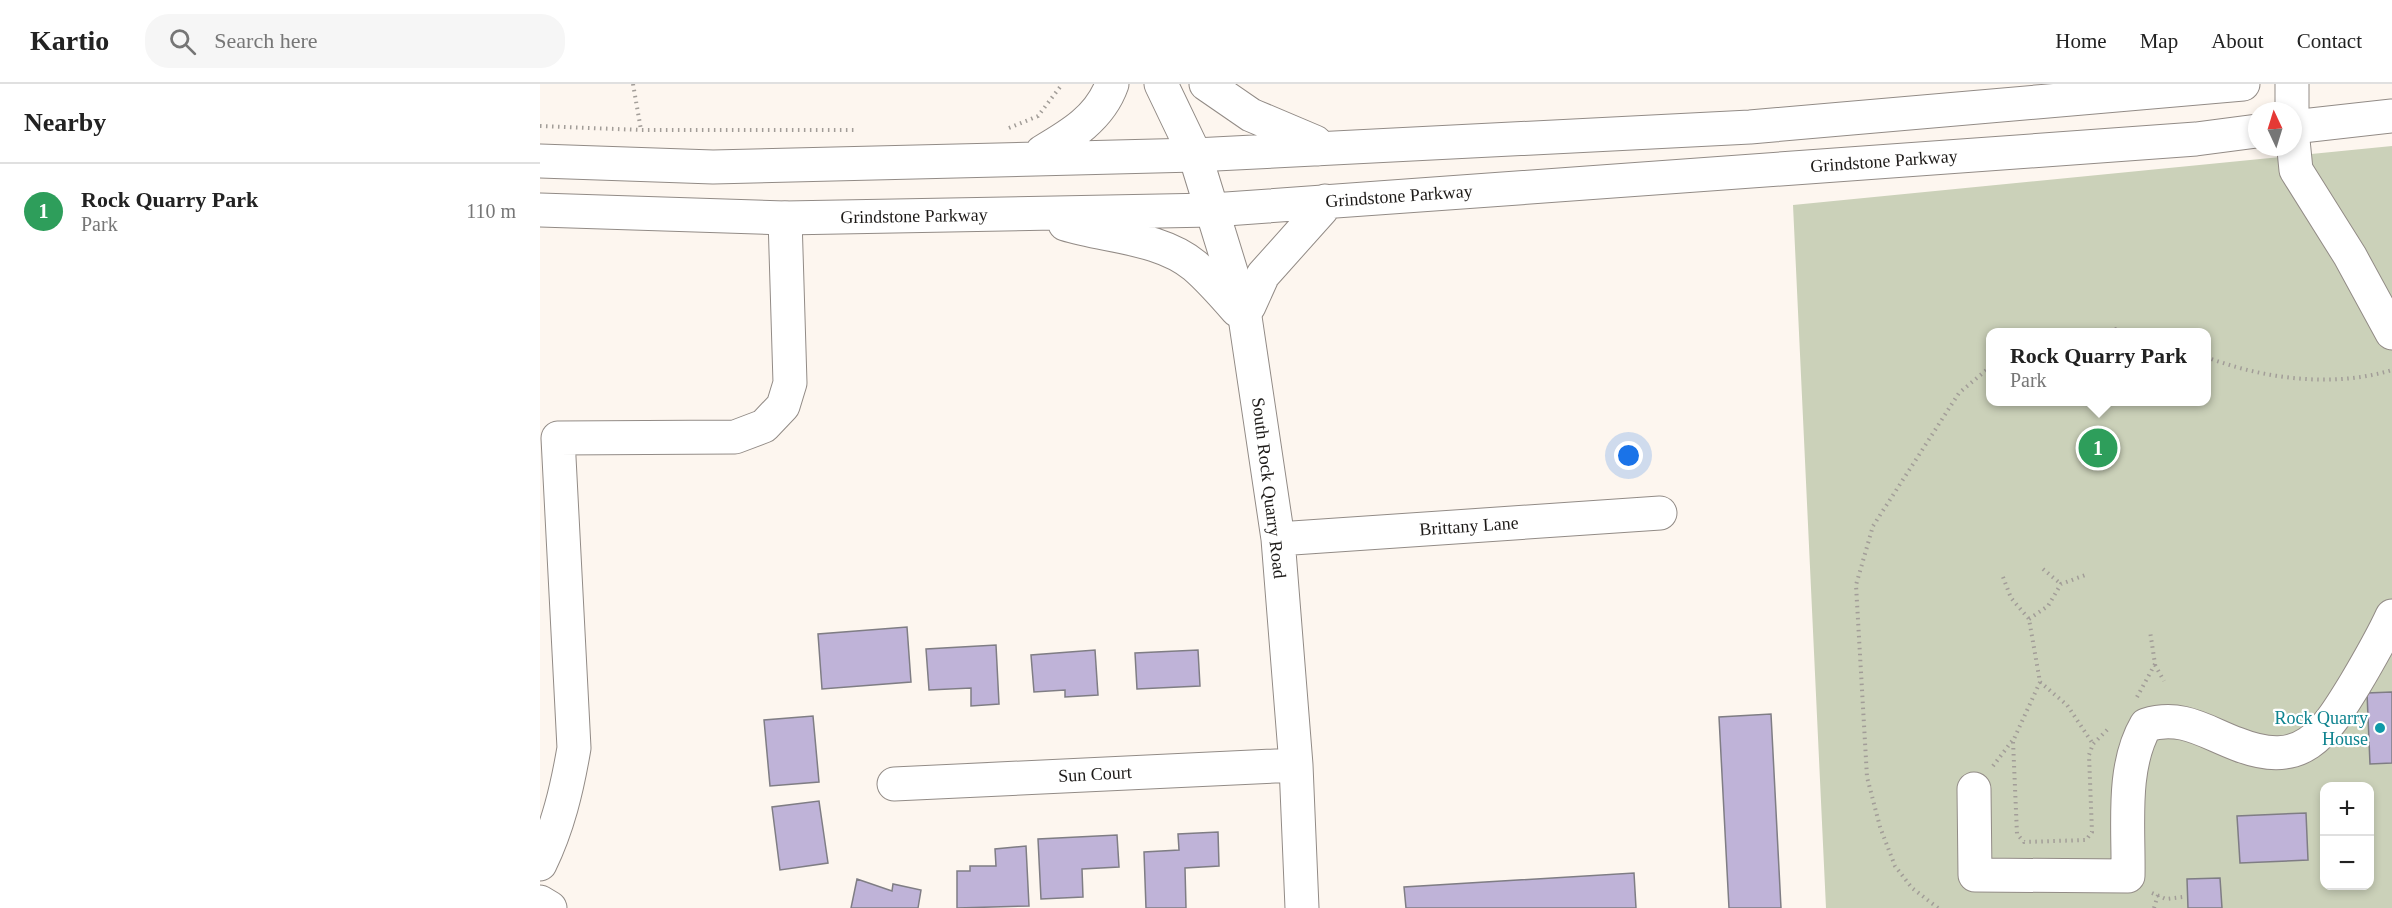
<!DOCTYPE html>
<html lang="en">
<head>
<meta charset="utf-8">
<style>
  body { margin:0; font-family:Georgia,serif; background:#f6f6f6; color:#222 }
  .controls { position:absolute; right:18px; bottom:18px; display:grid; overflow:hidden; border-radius:12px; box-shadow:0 3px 9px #0003 }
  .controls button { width:54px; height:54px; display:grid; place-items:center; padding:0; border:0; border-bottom:2px solid #e0e0e0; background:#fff; color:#222; font:30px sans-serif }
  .compass { position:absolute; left:1708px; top:18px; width:54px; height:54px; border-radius:50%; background:#fff; box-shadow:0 3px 9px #0003; rotate:356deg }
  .you { position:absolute; left:1089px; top:372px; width:21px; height:21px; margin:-15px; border:4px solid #fff; border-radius:50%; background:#1a73e8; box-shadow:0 0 0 9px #1a73e833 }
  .badge { display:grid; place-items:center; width:39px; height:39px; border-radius:50%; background:#ea580c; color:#fff; font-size:20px; font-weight:700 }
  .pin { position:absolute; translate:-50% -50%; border:3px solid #fff; box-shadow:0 2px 6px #0006 }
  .popup { position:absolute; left:1446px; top:244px; width:225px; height:78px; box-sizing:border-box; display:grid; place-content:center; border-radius:12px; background:#fff; filter:drop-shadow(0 2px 4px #0005); font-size:20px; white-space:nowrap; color:#767676 }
  .popup b { font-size:22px; color:#222 }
  .popup::after { content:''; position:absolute; left:50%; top:100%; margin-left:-12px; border:12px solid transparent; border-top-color:#fff }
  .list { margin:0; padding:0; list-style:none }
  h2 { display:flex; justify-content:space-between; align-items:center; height:78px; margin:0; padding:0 24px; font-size:26px }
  h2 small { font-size:20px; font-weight:400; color:#767676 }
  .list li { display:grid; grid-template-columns:39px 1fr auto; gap:18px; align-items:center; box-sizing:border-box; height:96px; padding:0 24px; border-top:2px solid #e0e0e0 }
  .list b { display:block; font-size:22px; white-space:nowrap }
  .list p { margin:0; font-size:20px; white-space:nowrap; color:#767676 }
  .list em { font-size:20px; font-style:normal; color:#767676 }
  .icon { flex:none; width:33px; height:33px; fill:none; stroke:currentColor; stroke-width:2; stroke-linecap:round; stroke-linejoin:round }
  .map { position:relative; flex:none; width:1852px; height:824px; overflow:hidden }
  header { display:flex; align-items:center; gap:36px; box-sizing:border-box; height:84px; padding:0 30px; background:#fff; border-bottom:2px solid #e0e0e0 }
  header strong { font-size:28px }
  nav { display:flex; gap:33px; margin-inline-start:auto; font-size:21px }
  .search { width:420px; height:54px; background:#f6f6f6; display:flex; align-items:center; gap:15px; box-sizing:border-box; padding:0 21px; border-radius:24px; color:#767676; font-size:22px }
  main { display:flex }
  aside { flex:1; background:#fff }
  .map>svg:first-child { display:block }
  .green { fill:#cbd1b9; fill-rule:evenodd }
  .building { fill:#bfb3d8; stroke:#7f7d84; stroke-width:1.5 }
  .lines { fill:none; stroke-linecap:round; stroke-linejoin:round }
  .minor-casing { stroke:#928b86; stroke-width:35 }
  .major-casing { stroke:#928b86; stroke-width:35 }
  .path { stroke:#a29d98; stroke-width:4; stroke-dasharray:1.5 4.5; stroke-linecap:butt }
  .minor { stroke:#fff; stroke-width:33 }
  .major { stroke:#fff; stroke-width:33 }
  .culture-dot { fill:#0f9aa8; stroke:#fff; stroke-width:2 }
  .labels { text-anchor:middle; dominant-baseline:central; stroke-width:4.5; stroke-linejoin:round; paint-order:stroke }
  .street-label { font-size:18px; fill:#1d1a18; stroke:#fff }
  .culture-label { font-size:18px; fill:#0d838f; stroke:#fff; text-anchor:end }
</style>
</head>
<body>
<header>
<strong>Kartio</strong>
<div class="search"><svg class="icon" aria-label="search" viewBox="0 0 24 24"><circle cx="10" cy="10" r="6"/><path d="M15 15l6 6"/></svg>Search here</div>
<nav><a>Home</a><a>Map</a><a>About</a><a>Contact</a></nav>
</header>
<main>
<aside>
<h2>Nearby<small></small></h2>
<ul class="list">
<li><span class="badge" style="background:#2e9e5b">1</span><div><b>Rock Quarry Park</b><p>Park</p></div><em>110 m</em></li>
</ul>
</aside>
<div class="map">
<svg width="1852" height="824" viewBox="0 0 1852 824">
  <rect width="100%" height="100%" fill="#fdf6ef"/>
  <path class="green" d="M1852,62V824H1286L1253,121ZM1450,248H1666V318H1450ZM1784,702H1830V802H1784Z"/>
  <path class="building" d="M367,543L371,598L282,605L278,550Z
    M456,561L459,620L431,622V604L389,606L386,565Z
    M555,566L558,611L525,613V606L494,608L491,571Z
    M658,566L660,602L597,605L595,569Z
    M1852,608V679L1830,680L1827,609Z
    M1231,630L1241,824H1189L1179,633Z
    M273,632L279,698L230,702L224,636Z
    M279,717L288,779L240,786L232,723Z
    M1766,729L1768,776L1700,779L1697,732Z
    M678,748L679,782L645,784L646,824H606L604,768L639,766L638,750Z
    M577,751L579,783L542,785L543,813L501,815L498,755Z
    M486,762L489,822L417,824V787H430V782H456L455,765Z
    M1094,789L1096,824H866L864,803Z
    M1680,794L1682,824H1648L1647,795Z
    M317,795L352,807L353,800L381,806L378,824H311Z"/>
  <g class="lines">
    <defs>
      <path id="minor" d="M621,0L655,71L705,233L738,455L756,681L762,824
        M1752,0V27
        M1753,56L1756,86L1810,172L1852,249
        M738,455L1120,429
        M354,700L756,681
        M1434,705L1435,791L1588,792C1589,743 1581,684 1606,641C1642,630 1665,648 1697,660C1762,686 1784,651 1815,600C1828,578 1841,556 1852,532
        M0,780C18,743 27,705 34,664L18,354L195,353L224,342L243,322L250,299L245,134
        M0,818L10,824"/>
      <path id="major" d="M666,0L711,31L775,58L778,65
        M1753,43L1852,32
        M499,75L502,68C531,51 560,34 572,0
        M0,77L173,83L655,71L1210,43L1703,0
        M0,126L245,134L672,126L1656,55L1717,47
        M525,140C567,153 620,153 655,182C670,195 684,211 697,226L704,227L709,222L723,191L782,125L785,117"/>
    </defs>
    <use href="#minor" class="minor-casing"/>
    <use href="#major" class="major-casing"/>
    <path class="path" d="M93,0L101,46
      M0,42L101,46H314
      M469,44L498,32L520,3
      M1557,248L1576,245L1591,248
      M1666,273C1724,295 1792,304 1852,286
      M1503,485L1521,500
      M1463,493L1471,514L1489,535L1500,598L1473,657L1477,750L1484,758L1546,756L1552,748L1549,671L1553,660L1570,643
      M1489,535L1508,522L1521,500L1548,490
      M1615,581L1624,597
      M1500,598L1527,621L1553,660
      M1597,613L1615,580L1610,547
      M1453,682L1472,657
      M1612,809L1626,815L1643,813
      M1398,824L1372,804L1355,782L1340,743L1327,693L1316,501L1333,442L1419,309L1450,283
      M1614,824L1618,811"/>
    <use href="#minor" class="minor"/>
    <use href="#major" class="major"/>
  </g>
  <circle class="culture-dot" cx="1840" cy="644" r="6"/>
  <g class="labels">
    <g class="street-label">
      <text transform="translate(1344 77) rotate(-4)">Grindstone Parkway</text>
      <text transform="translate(859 112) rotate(-4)">Grindstone Parkway</text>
      <text transform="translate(374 132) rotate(-1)">Grindstone Parkway</text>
      <text transform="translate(729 404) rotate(83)">South Rock Quarry Road</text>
      <text transform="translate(929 442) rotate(-4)">Brittany Lane</text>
      <text transform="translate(555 690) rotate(-3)">Sun Court</text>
    </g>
    <g class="culture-label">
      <text x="1828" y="634">Rock Quarry<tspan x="1828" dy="21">House</tspan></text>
    </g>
  </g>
</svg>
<div class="controls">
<button>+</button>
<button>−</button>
</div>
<svg class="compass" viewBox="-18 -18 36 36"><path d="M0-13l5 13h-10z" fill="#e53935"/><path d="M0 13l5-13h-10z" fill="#767676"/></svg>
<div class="you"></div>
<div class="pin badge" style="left:1558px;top:364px;background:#2e9e5b">1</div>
<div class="popup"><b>Rock Quarry Park</b>Park</div>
</div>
</main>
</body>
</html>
